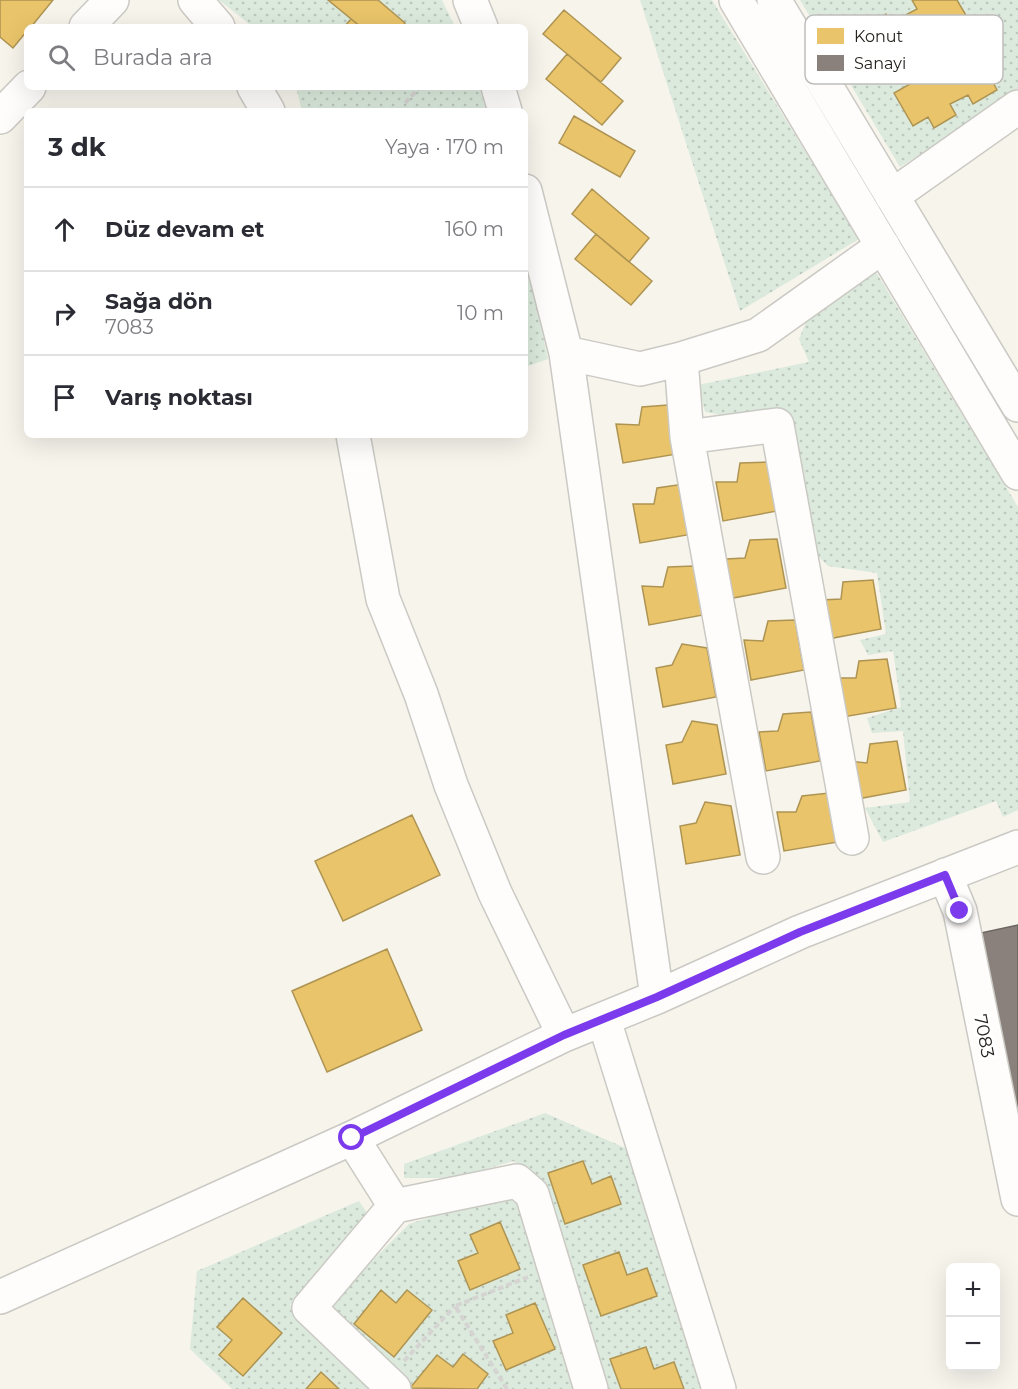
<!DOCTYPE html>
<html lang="tr">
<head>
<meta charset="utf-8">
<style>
  body { margin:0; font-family:Montserrat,sans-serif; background:#f2f2f3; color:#2b2b33 }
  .controls { position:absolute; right:18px; bottom:18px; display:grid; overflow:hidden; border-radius:9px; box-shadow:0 6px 24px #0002 }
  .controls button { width:54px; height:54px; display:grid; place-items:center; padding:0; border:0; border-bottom:2px solid #e1e1e2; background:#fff; color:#2b2b33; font:30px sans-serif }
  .stop { position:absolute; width:18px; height:18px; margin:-14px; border:4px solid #7c3aed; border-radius:50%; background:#fff }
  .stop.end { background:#7c3aed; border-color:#fff; box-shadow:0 2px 6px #0008 }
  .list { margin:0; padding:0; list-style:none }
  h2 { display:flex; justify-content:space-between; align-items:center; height:78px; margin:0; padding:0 24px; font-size:26px }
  h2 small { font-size:20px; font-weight:400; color:#7c7c81 }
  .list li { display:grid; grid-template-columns:39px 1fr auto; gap:18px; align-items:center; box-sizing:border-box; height:84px; padding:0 24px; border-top:2px solid #e1e1e2 }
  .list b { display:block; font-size:22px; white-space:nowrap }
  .list p { margin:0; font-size:20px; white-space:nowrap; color:#7c7c81 }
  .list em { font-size:20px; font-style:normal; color:#7c7c81 }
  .icon { flex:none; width:33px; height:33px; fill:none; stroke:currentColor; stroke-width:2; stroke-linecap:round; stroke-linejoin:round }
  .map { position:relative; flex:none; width:1018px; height:1389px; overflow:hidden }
  .search { position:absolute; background:#fff; box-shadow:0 6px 24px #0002; left:24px; top:24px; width:504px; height:66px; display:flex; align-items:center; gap:15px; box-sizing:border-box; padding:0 21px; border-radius:9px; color:#7c7c81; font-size:22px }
  .panel { position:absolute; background:#fff; box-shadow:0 6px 24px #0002; left:24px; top:108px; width:504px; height:330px; border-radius:9px }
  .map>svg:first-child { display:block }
  .grass { fill:url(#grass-dots) }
  .homes { fill:#e9c46a; stroke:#ae9453; stroke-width:1.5 }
  .industry { fill:#8a817c; stroke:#6c6560; stroke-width:1.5 }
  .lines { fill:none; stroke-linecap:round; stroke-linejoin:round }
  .minor-casing { stroke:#cbc9c3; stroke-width:36 }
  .major-casing { stroke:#cbc9c3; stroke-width:36 }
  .path { stroke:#d5d4d2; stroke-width:4; stroke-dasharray:6 3; stroke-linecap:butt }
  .minor { stroke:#fefdfc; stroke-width:33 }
  .major { stroke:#fefdfc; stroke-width:33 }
  .route { stroke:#7c3aed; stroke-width:8 }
  .labels { text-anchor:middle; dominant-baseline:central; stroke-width:6; stroke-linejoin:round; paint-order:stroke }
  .street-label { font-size:18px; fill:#25231e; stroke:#fff }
  .key { fill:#fff; stroke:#bebdbc; stroke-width:1.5 }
  .key-label { font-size:16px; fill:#25231e }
</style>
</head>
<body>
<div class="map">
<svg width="1018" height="1389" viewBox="0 0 1018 1389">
  <defs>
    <pattern id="grass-dots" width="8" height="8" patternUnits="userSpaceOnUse" patternTransform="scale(1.5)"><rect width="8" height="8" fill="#dbeadd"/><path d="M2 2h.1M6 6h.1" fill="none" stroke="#bcc8bd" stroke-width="1.8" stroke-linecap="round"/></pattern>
  </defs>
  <rect width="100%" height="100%" fill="#f7f4ec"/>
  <path class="grass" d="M219,0H442L455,27H253Z
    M640,0H712L859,239L740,311Z
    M800,0H1018V91L900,167Z
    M296,87H479L486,111H302Z
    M525,253L548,359L525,367Z
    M876,272L1018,507V810L1003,817L996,801L883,842L865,808L910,802L903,731L872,733L867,718L901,707L893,651L868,655L860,640L886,634L877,573L828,566L813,551L786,410L727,416L705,412L698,385L809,362L799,339L808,317Z
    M545,1113L630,1150L705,1389H606L538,1176L513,1161L456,1178H404V1164Z
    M503,1194L525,1210L578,1389H411L325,1308L409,1224Z
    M359,1201L372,1220L290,1305L378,1389H232L190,1349L197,1271Z"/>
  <path class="homes" d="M0,0H53L31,27H27V31L13,48L0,37Z
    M328,0H378L405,23L401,27H361Z
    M912,0H957L967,17L957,22L963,32L947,41L949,45L967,35L972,43L984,37L999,64L987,71L997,90L973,104L968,95L950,104L956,115L934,128L928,117L913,126L894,93L910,84L897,62L881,71L868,48L880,42L869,23L886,14L891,23L917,9Z
    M564,10L621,58L601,82L543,34Z
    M351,19L361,27H344Z
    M567,54L623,101L602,125L546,79Z
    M574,116L635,151L620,177L559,143Z
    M592,189L649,238L629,262L572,214Z
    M596,234L652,281L631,305L575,259Z
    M668,405L677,454L623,463L616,424L639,425L642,407Z
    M768,462L777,511L723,521L716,482H737L740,463Z
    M684,484L693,534L640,543L633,504H654L657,488Z
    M777,539L786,588L733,598L726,559L745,558L750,540Z
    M694,566L703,615L649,625L642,586L663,587L668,567Z
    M873,580L881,629L828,639L821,600L841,599L843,582Z
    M795,620L804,670L751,680L744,640L763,641L768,621Z
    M682,644L707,648L716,697L663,707L656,668L672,665Z
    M887,659L896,708L843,717L836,678H856L859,661Z
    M811,712L820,761L766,771L759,732L778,731L783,714Z
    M692,721L717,725L726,774L673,784L666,745L682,742Z
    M897,741L906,790L852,800L848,761L867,763L870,744Z
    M829,793L838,842L784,851L777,812H796L802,796Z
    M705,802L731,806L740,855L686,864L680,826L696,823Z
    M412,815L440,875L343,921L315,861Z
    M387,949L422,1030L327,1072L292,991Z
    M583,1161L592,1184L611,1176L621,1204L565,1224L548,1173Z
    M500,1222L520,1269L470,1290L458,1261L478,1253L470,1235Z
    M619,1252L627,1275L647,1268L657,1296L601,1316L583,1265Z
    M381,1290L396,1303L407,1290L432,1310L394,1357L354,1324Z
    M243,1298L282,1333L243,1376L219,1355L232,1340L217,1327Z
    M535,1303L555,1349L506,1370L493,1341L513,1333L506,1315Z
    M646,1347L654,1369L674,1362L684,1389H621L610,1359Z
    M463,1354L488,1374L477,1389L410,1388L437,1355L453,1367Z
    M321,1372L339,1389H306Z"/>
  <path class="industry" d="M1018,925V1115L976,934Z"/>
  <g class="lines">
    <defs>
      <path id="minor" d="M195,0L218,27
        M470,0L481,27
        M86,27L112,0
        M254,87L268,111
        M498,87L505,111
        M0,117L29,87
        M525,191L566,353L657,997
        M892,196L1018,107
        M566,353L640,369L681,359L758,335L883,246
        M681,359L687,437L763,857
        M353,435L383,599L421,694L451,785L495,893L564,1035
        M687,437L777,425L852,838
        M945,875L960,911L1018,1199
        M604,1020L719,1389
        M352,1138L395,1206
        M0,1297L352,1138L564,1035L657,997L800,932L1018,847
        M394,1389L309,1308L395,1206L517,1181L532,1194L591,1389"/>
      <path id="major" d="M736,0L1018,473
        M774,0L1018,405"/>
    </defs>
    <use href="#minor" class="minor-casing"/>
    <use href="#major" class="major-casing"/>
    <path class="path" d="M405,103L420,87
      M404,1361L455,1306
      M507,1389L455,1306L528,1277"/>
    <use href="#minor" class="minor"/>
    <use href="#major" class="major"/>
  </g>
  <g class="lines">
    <path class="route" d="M352,1138L564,1035L657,997L800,932L945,875L960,911"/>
  </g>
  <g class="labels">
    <g class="street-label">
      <text transform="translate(984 1036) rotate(79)">7083</text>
    </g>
  </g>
  <rect x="805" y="15" width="198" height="69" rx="9" class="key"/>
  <rect x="817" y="28" width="27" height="16" fill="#e9c46a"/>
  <rect x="817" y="55" width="27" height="16" fill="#8a817c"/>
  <g class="key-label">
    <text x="854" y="42">Konut</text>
    <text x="854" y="69">Sanayi</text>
  </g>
</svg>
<div class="controls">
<button>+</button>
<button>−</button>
</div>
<div class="stop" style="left:352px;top:1138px"></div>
<div class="stop end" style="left:960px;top:911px"></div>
<div class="search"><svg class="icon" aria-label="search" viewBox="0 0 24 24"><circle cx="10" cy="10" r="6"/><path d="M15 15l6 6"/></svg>Burada ara</div>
<section class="panel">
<h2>3 dk<small>Yaya · 170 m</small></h2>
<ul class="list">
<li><svg class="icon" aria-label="ahead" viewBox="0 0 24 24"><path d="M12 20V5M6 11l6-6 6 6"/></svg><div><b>Düz devam et</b></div><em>160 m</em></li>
<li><svg class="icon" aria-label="right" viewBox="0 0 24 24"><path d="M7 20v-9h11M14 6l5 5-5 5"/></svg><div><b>Sağa dön</b><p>7083</p></div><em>10 m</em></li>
<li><svg class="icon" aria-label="arrive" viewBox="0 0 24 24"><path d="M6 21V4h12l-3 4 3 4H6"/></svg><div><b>Varış noktası</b></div></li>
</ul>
</section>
</div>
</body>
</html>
